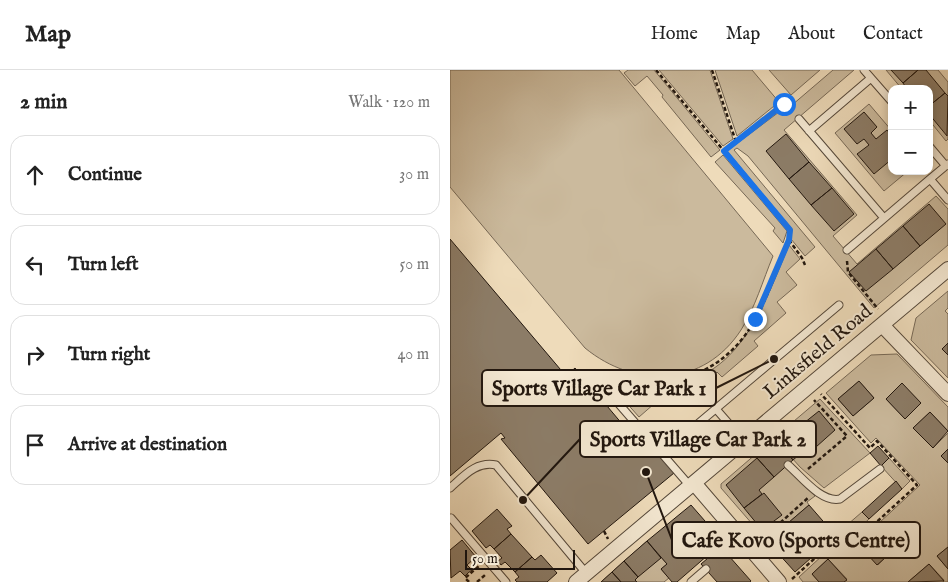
<!DOCTYPE html>
<html lang="en">
<head>
<meta charset="utf-8">
<style>
  body { margin:0; font-family:"IM FELL English",serif; background:#f2f2f2; color:#222 }
  .controls { position:absolute; right:15px; top:15px; display:grid; overflow:hidden; border-radius:10px; box-shadow:0 2px 8px #0003 }
  .controls button { width:45px; height:45px; display:grid; place-items:center; padding:0; border:0; border-bottom:1px solid #e0e0e0; background:#fff; color:#222; font:25px sans-serif }
  .scale { position:absolute; left:15px; bottom:12px; width:110px; box-sizing:border-box; padding-left:5px; border:2px solid #21160e; border-top:0; font-size:14px; line-height:18px; white-space:nowrap; color:#21160e; -webkit-text-stroke:4px #f4e8d2; paint-order:stroke }
  .stop { position:absolute; width:15px; height:15px; margin:-11px; border:4px solid #1a73e8; border-radius:50%; background:#fff }
  .stop.end { background:#1a73e8; border-color:#fff; box-shadow:0 1px 5px #0008 }
  .list { margin:0; padding:0; list-style:none }
  h2 { display:flex; justify-content:space-between; align-items:center; height:65px; margin:0; padding:0 20px; font-size:21px }
  h2 small { font-size:16px; font-weight:400; color:#767676 }
  .list li { display:grid; grid-template-columns:32px 1fr auto; gap:15px; align-items:center; box-sizing:border-box; height:80px; margin:0 10px 10px; padding:0 10px; border:1px solid #e0e0e0; border-radius:15px }
  .list b { display:block; font-size:19px; white-space:nowrap }
  .list em { font-size:16px; font-style:normal; color:#767676 }
  .icon { flex:none; width:28px; height:28px; fill:none; stroke:currentColor; stroke-width:2; stroke-linecap:round; stroke-linejoin:round }
  .map { position:relative; flex:none; width:498px; height:512px; overflow:hidden }
  header { display:flex; align-items:center; gap:30px; box-sizing:border-box; height:70px; padding:0 25px; background:#fff; border-bottom:1px solid #e0e0e0 }
  header strong { font-size:24px }
  nav { display:flex; gap:28px; margin-inline-start:auto; font-size:18px }
  main { display:flex }
  aside { flex:1; background:#fff }
  .map>svg:first-child { display:block }
  .green { fill:#cbba9d; stroke:#766856; fill-rule:evenodd }
  .building { fill:#8c7c67; stroke:#21160e }
  .lines { fill:none; stroke-linecap:round; stroke-linejoin:round }
  .lane-casing { stroke:#544739; stroke-width:9 }
  .street-casing { stroke:#544739; stroke-width:16 }
  .path { stroke:#21160e; stroke-width:2.5; stroke-dasharray:4 2.5; stroke-linecap:butt }
  .lane { stroke:#f4e8d2; stroke-width:7 }
  .street { stroke:#f4e8d2; stroke-width:14 }
  .route { stroke:#1a73e8; stroke-width:6 }
  .labels { text-anchor:middle; dominant-baseline:central; stroke-width:4; stroke-linejoin:round; paint-order:stroke }
  .street-label { font-size:20px; fill:#21160e; stroke:#f4e8d2 }
  .leader { fill:none; stroke:#21160e; stroke-width:2 }
  .callout-dot { fill:#21160e; stroke:#f4e8d2; stroke-width:2 }
  .callout { fill:#f4e8d2; stroke:#21160e; stroke-width:2 }
  .callout-label { font-size:21px; text-anchor:middle; font-weight:bold; fill:#21160e }
</style>
</head>
<body>
<header>
<strong>Map</strong>
<nav><a>Home</a><a>Map</a><a>About</a><a>Contact</a></nav>
</header>
<main>
<aside>
<h2>2 min<small>Walk · 120 m</small></h2>
<ul class="list">
<li><svg class="icon" aria-label="ahead" viewBox="0 0 24 24"><path d="M12 20V5M6 11l6-6 6 6"/></svg><div><b>Continue</b></div><em>30 m</em></li>
<li><svg class="icon" aria-label="left" viewBox="0 0 24 24"><path d="M17 20v-9H6M10 6l-5 5 5 5"/></svg><div><b>Turn left</b></div><em>50 m</em></li>
<li><svg class="icon" aria-label="right" viewBox="0 0 24 24"><path d="M7 20v-9h11M14 6l5 5-5 5"/></svg><div><b>Turn right</b></div><em>40 m</em></li>
<li><svg class="icon" aria-label="arrive" viewBox="0 0 24 24"><path d="M6 21V4h12l-3 4 3 4H6"/></svg><div><b>Arrive at destination</b></div></li>
</ul>
</aside>
<div class="map">
<svg width="498" height="512" viewBox="0 0 498 512">
  <rect width="100%" height="100%" fill="#eedbba"/>
  <filter id="stains"><feTurbulence type="fractalNoise" baseFrequency=".004" numOctaves="4"/><feColorMatrix values="0 0 0 0 .2 0 0 0 0 .09 0 0 0 0 .02 0 0 0 .5 -.17"/></filter>
  <radialGradient id="worn" r=".72"><stop offset=".6" stop-color="#630" stop-opacity="0"/><stop offset="1" stop-color="#630" stop-opacity=".3"/></radialGradient>
  <path class="green" d="M0,0H169L323,186C313,210 305,238 291,260C254,317 185,319 135,278L0,117Z
    M178,0H204L270,80L261,87L212,27L213,25L197,6L185,16L174,3Z
    M209,0H260L283,69L273,76Z
    M265,0H302L329,32L287,66Z
    M319,0H370L341,25Z
    M383,0H404L334,60L407,145L383,166L407,194L486,126L498,139V175L424,238L298,86L287,78L284,80L365,177L355,186L341,169L342,159L277,81L333,39L335,41Z
    M436,0H488L498,12V69L496,71L479,50V19H452Z
    M419,34L442,61V101H458L434,121L385,63Z
    M273,85L337,161L333,173L323,161L325,158L265,92Z
    M339,175L350,189L336,202L347,215L327,232L336,243L304,271L308,276L272,307L267,302L231,333L220,320L189,347L174,330L175,310C278,334 307,253 339,175Z
    M498,221V238L495,241L498,244V273L492,279L498,285V308L461,270L466,248Z
    M447,284L498,337V361L480,342L463,358L483,378L498,363V379L491,386L498,393V477L487,486L498,499V512H493L494,510L479,494L458,512H394L397,509L378,489L362,504L369,512H353L349,507L398,462L428,495L436,487L416,465L470,415L426,368L421,373L376,323L421,285ZM409,311L424,328L403,346L388,329ZM452,314L471,333L455,349L436,329Z
    M370,329L420,383L374,418L350,397L324,368Z
    M314,377L365,426L357,432L359,435L317,471L271,418V414Z
    M439,388L460,411L452,419L431,396Z
    M412,442L419,449L404,463L397,455Z
    M197,471L217,494L211,499L219,508L214,512H151Z"/>
  <path class="building" d="M441,0H468L453,13Z
    M468,0H476L495,23L479,36V19H457L453,13Z
    M495,23L498,26L497,66L479,44V36Z
    M414,42L427,57L421,63L426,69L437,60L442,66V89L424,104L407,84L419,75L414,69L407,74L394,59Z
    M336,64L359,92L339,109L316,81Z
    M359,92L382,118L361,135L339,109Z
    M382,118L404,144L384,161L361,135Z
    M479,134L496,154L470,176L453,156Z
    M453,156L470,176L443,199L426,179Z
    M0,169L116,306L125,298L200,387L207,381L224,403L138,474L51,369L55,368L51,363L0,406Z
    M426,179L443,199L416,221L399,202Z
    M498,273V285L492,279Z
    M409,311L424,328L403,346L388,329Z
    M452,313L471,333L455,349L436,329Z
    M369,341L385,360L366,377L349,357Z
    M480,342L498,361L483,378L463,358Z
    M346,354L363,373L343,390L327,371Z
    M327,371L343,390L324,407L307,388Z
    M428,376L439,388L431,396L420,383Z
    M498,379V393L491,386Z
    M307,388L324,407L309,420L312,424L294,438L276,415Z
    M446,411L452,419L419,449L412,442Z
    M314,423L332,445L312,460L294,438Z
    M241,435L269,467L254,480L258,485L227,512H222L211,499L217,494L197,471Z
    M359,435L386,466L345,502L317,471Z
    M47,439L62,456L57,459L61,464L44,479L40,475L36,478L22,461Z
    M61,464L82,487L65,502L55,492L51,495L48,491L52,488L44,479Z
    M416,465L436,487L427,495L407,473Z
    M12,470L26,487L17,495L22,500L18,503L15,506L10,501L1,508L0,480Z
    M197,471L211,488L188,507L174,491Z
    M271,477L301,511L300,512H267L251,494Z
    M498,477V499L487,486Z
    M91,485L107,503L97,512H67L65,510L69,507L65,502L82,487L85,490Z
    M378,489L397,510L394,512H369L362,504Z
    M174,491L188,507L185,510L187,512H171L162,502Z
    M479,494L494,511L458,512Z
    M162,502L171,512H151Z"/>
  <g class="lines">
    <defs>
      <path id="lane" d="M414,0L442,32
        M349,49L434,148
        M359,61L421,8
        M479,76L496,96
        M498,94L480,109L498,130
        M397,180L480,109
        M168,333L240,416
        M266,339L294,371
        M305,362L320,377
        M237,363L389,235
        M338,395C351,406 371,433 390,429L430,399
        M0,418C14,406 26,391 46,395L136,503
        M1,448L56,512
        M276,482L291,468
        M241,512L256,499"/>
      <path id="street" d="M432,255L498,324
        M244,413L329,512
        M126,512L498,199"/>
    </defs>
    <use href="#lane" class="lane-casing"/>
    <use href="#street" class="street-casing"/>
    <path class="path" d="M206,0L274,81L334,34
      M262,0L286,72
      M339,170L352,188L355,195
      M397,191L398,202L428,239
      M169,324L170,307C218,321 266,305 296,264C315,237 326,201 339,170L340,160L274,81
      M358,399L397,366L364,330
      M154,461L158,469
      M311,470L359,427
      M342,509L397,459L407,470L467,415L427,371L420,378L371,324
      M19,512L15,508L29,496
      M27,512L35,505"/>
    <use href="#lane" class="lane"/>
    <use href="#street" class="street"/>
  </g>
  <g class="lines">
    <path class="route" d="M305,249L339,170L340,160L274,81L334,34"/>
  </g>
  <g class="labels">
    <g class="street-label">
      <text transform="translate(368 282) rotate(-40)">Linksfield Road</text>
    </g>
  </g>
  <path class="leader" d="M324 289L266 318M73 430L130 369M196 402L222 470"/>
  <g class="callout-dot">
    <circle cx="324" cy="289" r="5"/>
    <circle cx="73" cy="430" r="5"/>
    <circle cx="196" cy="402" r="5"/>
  </g>
  <g class="callout">
    <rect x="32" y="300" width="234" height="36" rx="5"/>
    <rect x="130" y="351" width="236" height="36" rx="5"/>
    <rect x="222" y="452" width="248" height="36" rx="5"/>
  </g>
  <g class="callout-label">
    <text x="149" y="325">Sports Village Car Park 1</text>
    <text x="248" y="376">Sports Village Car Park 2</text>
    <text x="346" y="477">Cafe Kovo (Sports Centre)</text>
  </g>
  <rect width="100%" height="100%" filter="url(#stains)"/>
  <rect width="100%" height="100%" fill="url(#worn)"/>
</svg>
<div class="controls">
<button>+</button>
<button>−</button>
</div>
<div class="scale">50 m</div>
<div class="stop" style="left:334px;top:34px"></div>
<div class="stop end" style="left:305px;top:249px"></div>
</div>
</main>
</body>
</html>
